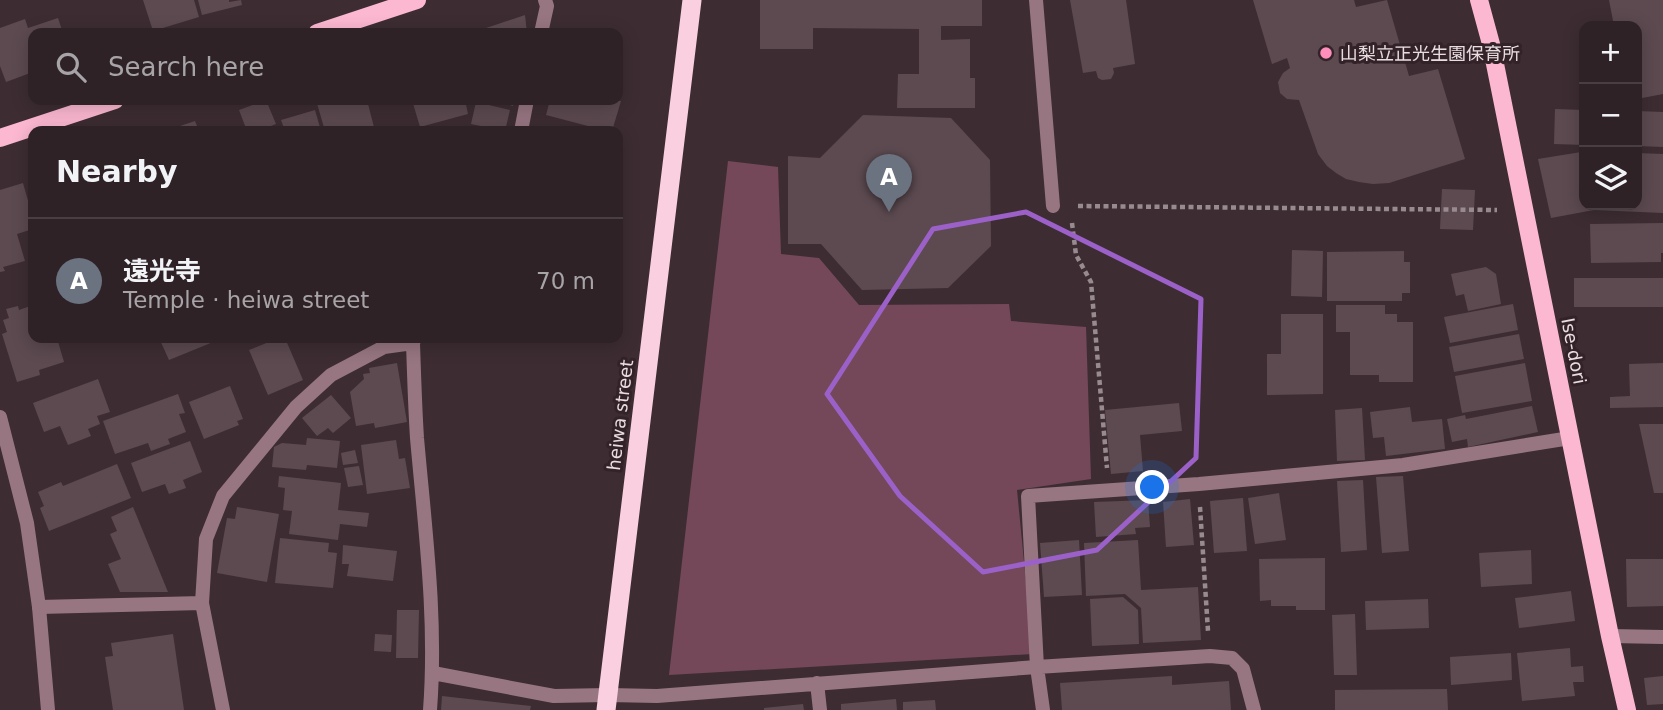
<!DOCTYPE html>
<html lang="en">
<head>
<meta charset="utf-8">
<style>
  body { margin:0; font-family:"DejaVu Sans","Noto Sans JP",sans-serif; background:#362a2e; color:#f1f3f6 }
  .controls { position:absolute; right:21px; top:21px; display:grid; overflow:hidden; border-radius:14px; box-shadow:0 4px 18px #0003 }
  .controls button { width:63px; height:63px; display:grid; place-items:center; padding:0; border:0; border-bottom:2px solid #493f43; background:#2e2226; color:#f1f3f6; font:35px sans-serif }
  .you { position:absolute; left:1153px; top:488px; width:24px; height:24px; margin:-18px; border:5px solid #fff; border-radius:50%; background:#1a73e8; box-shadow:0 0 0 10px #1a73e833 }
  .badge { display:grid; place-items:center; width:46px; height:46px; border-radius:50%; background:#0b8043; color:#fff; font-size:23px; font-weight:700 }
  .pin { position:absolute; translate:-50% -58px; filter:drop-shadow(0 2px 4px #0008) }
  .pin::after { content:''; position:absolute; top:37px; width:24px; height:21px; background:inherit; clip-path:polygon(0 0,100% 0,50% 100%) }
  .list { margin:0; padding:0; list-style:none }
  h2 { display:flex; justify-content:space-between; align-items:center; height:91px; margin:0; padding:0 28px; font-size:30px }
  h2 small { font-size:23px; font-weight:400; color:#a7a4a7 }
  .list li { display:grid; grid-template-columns:46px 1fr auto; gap:21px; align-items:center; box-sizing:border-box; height:126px; padding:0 28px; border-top:2px solid #493f43 }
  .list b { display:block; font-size:26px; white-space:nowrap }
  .list p { margin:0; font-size:23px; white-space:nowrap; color:#a7a4a7 }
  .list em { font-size:23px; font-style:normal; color:#a7a4a7 }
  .icon { flex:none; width:38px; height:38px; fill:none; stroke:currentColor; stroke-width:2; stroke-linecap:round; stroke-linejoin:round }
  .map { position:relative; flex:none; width:1663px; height:710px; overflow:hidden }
  .search { position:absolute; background:#2e2226; box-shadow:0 4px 18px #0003; left:28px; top:28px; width:595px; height:77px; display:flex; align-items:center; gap:18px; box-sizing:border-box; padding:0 24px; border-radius:14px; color:#a7a4a7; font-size:26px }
  .panel { position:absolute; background:#2e2226; box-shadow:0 4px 18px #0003; left:28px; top:126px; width:595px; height:217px; border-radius:14px }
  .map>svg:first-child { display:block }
  .green { fill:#744859 }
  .building { fill:#5c4a50 }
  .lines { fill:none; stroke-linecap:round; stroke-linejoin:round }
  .path { stroke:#988b90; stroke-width:4.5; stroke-dasharray:5 3.5; stroke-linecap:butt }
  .service { stroke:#977682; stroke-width:14 }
  .minor { stroke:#977682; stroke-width:14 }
  .tertiary { stroke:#977682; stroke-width:14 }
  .primary { stroke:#fcb8d1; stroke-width:18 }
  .trunk { stroke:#fad0e0; stroke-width:19 }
  .marked { fill:none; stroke:#9c61c9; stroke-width:5; stroke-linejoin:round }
  .poi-dot { fill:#fe8ebb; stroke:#332329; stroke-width:2.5 }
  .labels { text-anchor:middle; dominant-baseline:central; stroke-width:6; stroke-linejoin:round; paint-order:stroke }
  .poi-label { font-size:18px; fill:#e8dde1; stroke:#332329; text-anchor:start }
  .street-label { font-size:18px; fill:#e8dde1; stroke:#332329 }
</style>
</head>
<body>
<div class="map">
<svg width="1663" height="710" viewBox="0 0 1663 710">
  <rect width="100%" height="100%" fill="#3d2d33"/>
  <path class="green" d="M728,161L778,167L781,254L819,258L859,305L1009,304L1011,321L1086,327L1091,479L1017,490L1033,654L669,675Z"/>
  <path class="building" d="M143,0H194L199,17L153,31Z
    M198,0H229V2L241,0L242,5L202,15Z
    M760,0H982V26H941V40L970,39V78H975V108H897L898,74H919V29L813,28V49H760Z
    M1070,0H1126L1135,64L1113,68L1114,73L1111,79L1102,80L1098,78L1096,71L1083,73Z
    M1253,0H1354L1356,7L1387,0L1409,76L1438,69L1465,159L1389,183L1373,184L1359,182L1346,179L1336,173L1327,166L1318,154L1299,100L1287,99L1280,93L1278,82L1283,73L1290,68L1287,58L1272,64Z
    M1609,0H1663V94L1637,99V26H1614Z
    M525,15L527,33H485L483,29Z
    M58,18L63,33H33V72L6,82L0,66V28L25,19L28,28Z
    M266,100L276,124L259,131H247L239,110Z
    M316,100H367L375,131H325Z
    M412,100H465L468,114L420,127Z
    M492,100H515L513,106Z
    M550,100H616L621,101L612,131H607L546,115Z
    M476,102L510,110L505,131L471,124Z
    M1555,109L1584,110V145L1554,144Z
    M315,110L321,131H285L281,120Z
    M1637,111L1663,112V147L1637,146Z
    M863,115L951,118L990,160L991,246L948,288L862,290L821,244H788V156L820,158Z
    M195,121L199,131H172L171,129Z
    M1581,152H1584V205H1637V153L1663,154V213L1594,210L1551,218L1538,159Z
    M23,183L33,218V229L17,234L25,261L3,267L5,271L0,272V190Z
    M1442,189L1475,190L1473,230L1440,229Z
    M1663,223V253H1661V262L1591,263L1590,224Z
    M1292,250L1323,251L1322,297L1291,296Z
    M1404,251V262H1410V293H1402V301H1327V252Z
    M1486,267L1496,274L1501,304L1468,311L1464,294L1456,296L1451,274Z
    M1574,278H1663V307H1574Z
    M1513,304L1518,330L1450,343L1444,317Z
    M33,305V338H57L64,362L39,370L40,375L17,382L2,334L7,332L3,320L9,318L6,309L18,306L19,310Z
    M1336,305H1385V314H1397V322H1413V382H1379V375H1350V332H1336Z
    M1281,314H1323V394L1267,395V354H1281Z
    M1519,334L1524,359L1454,372L1449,347Z
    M159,338H223L169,360Z
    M279,338H285L303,380L268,395L249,350Z
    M397,363L407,422L375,428L374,423L356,426L350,392L364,379L363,374L370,373L369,368Z
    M1525,363L1532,401L1462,413L1455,376Z
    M1663,363V407L1610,408V397L1630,396L1629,364Z
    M98,379L110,412L97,416L100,424L88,429L91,436L68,445L60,426L44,432L33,403Z
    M230,386L243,419L237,421L239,425L204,439L189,402Z
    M178,394L185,413L179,414L186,432L168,439L170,444L151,451L148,443L115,454L103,421Z
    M331,395L351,418L333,433L328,428L317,436L302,418Z
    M1179,403L1182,431L1140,435L1143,471L1111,474L1105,410Z
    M1532,406L1538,432L1468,447L1467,439L1452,442L1447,419L1465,415L1466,419Z
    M1410,407L1412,422L1442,419L1445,449L1386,456L1384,437L1373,438L1370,412Z
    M1362,408L1365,460L1337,461L1335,410Z
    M1639,424H1663V493H1654Z
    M307,438L340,441L337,468L307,465L306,470L272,467L274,447L282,443L306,445Z
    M396,440L399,459L405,458L410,488L367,494L361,445Z
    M190,441L202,472L183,480L186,488L169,494L165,484L142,492L131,463Z
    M355,450L358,463L343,465L341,453Z
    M117,464L131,498L49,531L40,508L44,506L38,492L61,482L63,486Z
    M359,466L363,485L348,487L344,468Z
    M279,476L341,483L338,510L369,513L367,527L340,524L338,540L289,534L292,511L283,510L285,488L278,487Z
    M1403,476L1409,551L1382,553L1376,477Z
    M1363,480L1367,550L1341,552L1337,481Z
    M1279,493L1286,540L1255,544L1248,498Z
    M1243,498L1247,551L1214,553L1210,501Z
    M1190,499L1194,545L1166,547L1163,502Z
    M1148,500L1150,527L1135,528L1136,534L1096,537L1094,502Z
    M133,507L168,592H120L108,564L121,559L110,534L117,531L111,517Z
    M237,507L279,514L267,582L217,573L227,518L235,519Z
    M280,538L329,543L328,552L337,553L333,588L275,583Z
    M1079,540L1082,595L1044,597L1040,543Z
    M1138,540L1141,590L1198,587L1201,640L1143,643L1141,608L1125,594L1086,596L1084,543Z
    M343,545L397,551L393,581L347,576L349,564H342Z
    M1531,550L1532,584L1481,587L1479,553Z
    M1325,558V610H1296V606H1271V600L1260,601L1259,559Z
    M1626,559H1663V606L1627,607Z
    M1571,591L1575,621L1519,628L1515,598Z
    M1123,597L1138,610L1139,644L1092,646L1090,599Z
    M1428,599L1429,628L1366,630L1365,601Z
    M397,610H419L418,658H396Z
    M1355,614L1357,675H1334L1332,615Z
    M173,634L184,710H113L105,657L113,656L111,643Z
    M375,634L392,635L391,652L374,651Z
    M1570,648L1571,667L1583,666L1584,682H1573L1575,696L1522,701L1517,653Z
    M1511,653L1512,680L1451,685L1450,657Z
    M1172,676V685L1229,681L1231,710H1062L1060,683Z
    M1663,676V704L1647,705L1644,678Z
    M1447,689L1448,710H1335V690Z
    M442,696L531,706L530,710H441Z
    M896,699L897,710H841V704Z
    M935,700L936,710H903V702Z
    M803,704L804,710H764V708Z"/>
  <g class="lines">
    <path class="path" d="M1078,206L1497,210
      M1072,223L1076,255L1091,282L1107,468
      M1200,507L1208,631"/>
    <path class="service" d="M1036,0L1053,206
      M541,33L547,6L545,0
      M521,131L527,100
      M413,343C414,374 415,407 417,438C425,529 437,619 430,710
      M39,607L202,603
      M1037,667L1028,496L1199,484L1403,465L1570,438
      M433,673L554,696L608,695
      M223,710L202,603L206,539L223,496L296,407L331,375L384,347L413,343L415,338"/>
    <path class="minor" d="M0,417L27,523L39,607L48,710
      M1037,667L1043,710
      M817,683L820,710
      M608,695L657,696L1037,667L1210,656L1232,658L1243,669L1254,710"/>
    <path class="tertiary" d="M1610,636L1663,637"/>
    <path class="primary" d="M1479,0L1491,44L1610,636L1627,710
      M317,33L417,0
      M0,138L115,100"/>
    <path class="trunk" d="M606,710L692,0"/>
  </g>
  <path class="marked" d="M1026,212L1201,299L1196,458L1097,550L983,572L900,496L827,394L933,229Z"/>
  <circle class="poi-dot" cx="1326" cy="53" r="7"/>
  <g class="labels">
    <g class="poi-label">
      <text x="1340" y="53">山梨立正光生園保育所</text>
    </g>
    <g class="street-label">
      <text transform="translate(1574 351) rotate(79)">Ise-dori</text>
      <text transform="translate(620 415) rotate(-83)">heiwa street</text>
    </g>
  </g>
</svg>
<div class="controls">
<button>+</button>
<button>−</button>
<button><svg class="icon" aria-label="layers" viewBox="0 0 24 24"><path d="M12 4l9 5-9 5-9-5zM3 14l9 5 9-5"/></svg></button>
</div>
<div class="you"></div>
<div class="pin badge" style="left:889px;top:212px;background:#6b7280">A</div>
<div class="search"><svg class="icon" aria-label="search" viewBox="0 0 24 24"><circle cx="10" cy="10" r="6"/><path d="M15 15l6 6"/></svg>Search here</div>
<section class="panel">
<h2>Nearby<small></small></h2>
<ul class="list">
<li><span class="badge" style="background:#6b7280">A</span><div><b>遠光寺</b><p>Temple · heiwa street</p></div><em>70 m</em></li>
</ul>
</section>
</div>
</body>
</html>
